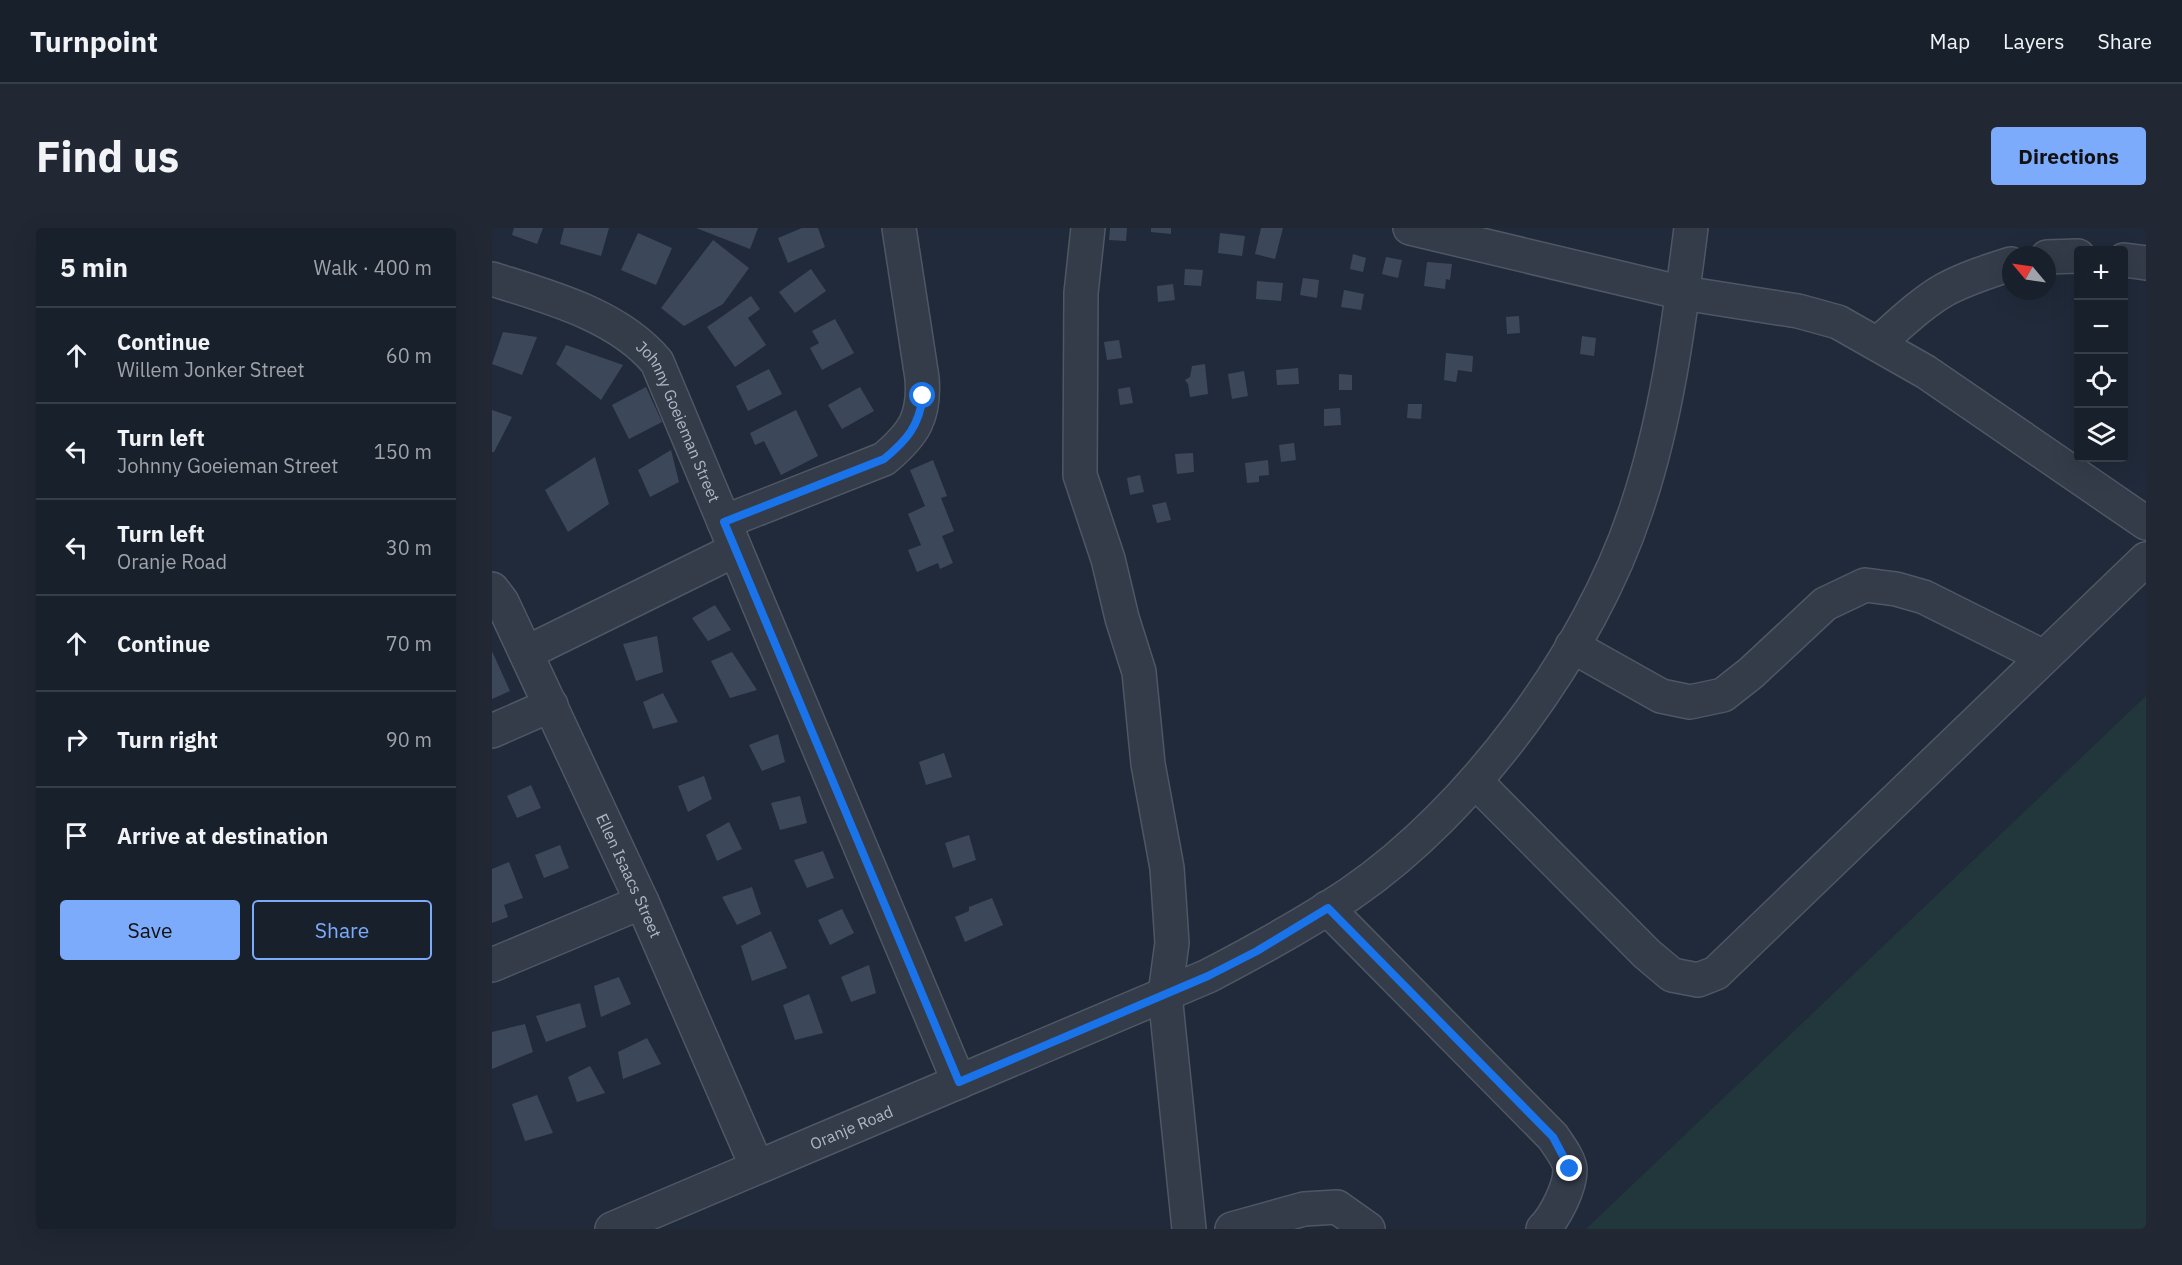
<!DOCTYPE html>
<html lang="en">
<head>
<meta charset="utf-8">
<style>
  body { margin:0; font-family:"IBM Plex Sans",sans-serif; background:#212834; color:#f1f3f6 }
  .controls { position:absolute; right:18px; top:18px; display:grid; overflow:hidden; border-radius:6px; box-shadow:0 6px 24px #0002 }
  .controls button { width:54px; height:54px; display:grid; place-items:center; padding:0; border:0; border-bottom:2px solid #363e48; background:#18202c; color:#f1f3f6; font:30px sans-serif }
  .compass { position:absolute; left:1510px; top:18px; width:54px; height:54px; border-radius:50%; background:#18202c; box-shadow:0 6px 24px #0002; rotate:299deg }
  .stop { position:absolute; width:18px; height:18px; margin:-14px; border:4px solid #1a73e8; border-radius:50%; background:#fff }
  .stop.end { background:#1a73e8; border-color:#fff; box-shadow:0 2px 6px #0008 }
  .list { margin:0; padding:0; list-style:none }
  h2 { display:flex; justify-content:space-between; align-items:center; height:78px; margin:0; padding:0 24px; font-size:26px }
  h2 small { font-size:20px; font-weight:400; color:#9fa3a9 }
  .list li { display:grid; grid-template-columns:39px 1fr auto; gap:18px; align-items:center; box-sizing:border-box; height:96px; padding:0 24px; border-top:2px solid #363e48 }
  .list b { display:block; font-size:22px; white-space:nowrap }
  .list p { margin:0; font-size:20px; white-space:nowrap; color:#9fa3a9 }
  .list em { font-size:20px; font-style:normal; color:#9fa3a9 }
  .actions { display:flex; gap:12px; padding:18px 24px }
  .actions a { flex:1; padding:14px 0; border:2px solid #7dabfc; border-radius:6px; text-align:center; font-size:21px; color:#7dabfc }
  .actions .main { background:#7dabfc; color:#111 }
  .icon { flex:none; width:33px; height:33px; fill:none; stroke:currentColor; stroke-width:2; stroke-linecap:round; stroke-linejoin:round }
  .map { position:relative; flex:none; width:1654px; height:1001px; overflow:hidden; border-radius:6px }
  header { display:flex; align-items:center; gap:36px; box-sizing:border-box; height:84px; padding:0 30px; background:#18202c; border-bottom:2px solid #363e48 }
  header strong { font-size:28px }
  nav { display:flex; gap:33px; margin-inline-start:auto; font-size:21px }
  .intro { display:flex; align-items:center; justify-content:space-between; box-sizing:border-box; height:144px; padding:0 36px }
  h1 { margin:0; font-size:42px }
  .button { padding:15px 27px; border-radius:6px; background:#7dabfc; color:#111; font-size:21px; font-weight:700 }
  main { display:flex; gap:36px; padding:0 36px }
  aside { flex:1; background:#18202c; border-radius:6px; box-shadow:0 6px 24px #0002 }
  .map>svg:first-child { display:block }
  .green { fill:#22373b }
  .building { fill:#3c4859 }
  .lines { fill:none; stroke-linecap:round; stroke-linejoin:round }
  .minor-casing { stroke:#4e5764; stroke-width:36 }
  .tertiary-casing { stroke:#4e5764; stroke-width:36 }
  .minor { stroke:#343c4a; stroke-width:33 }
  .tertiary { stroke:#343c4a; stroke-width:33 }
  .route { stroke:#1a73e8; stroke-width:8 }
  .labels { text-anchor:middle; dominant-baseline:central; stroke-width:5; stroke-linejoin:round; paint-order:stroke }
  .street-label { font-size:16px; fill:#aeb7c6; stroke:#19212e }
</style>
</head>
<body>
<header>
<strong>Turnpoint</strong>
<nav><a>Map</a><a>Layers</a><a>Share</a></nav>
</header>
<div class="intro"><h1>Find us</h1><a class="button">Directions</a></div>
<main>
<aside>
<h2>5 min<small>Walk · 400 m</small></h2>
<ul class="list">
<li><svg class="icon" aria-label="ahead" viewBox="0 0 24 24"><path d="M12 20V5M6 11l6-6 6 6"/></svg><div><b>Continue</b><p>Willem Jonker Street</p></div><em>60 m</em></li>
<li><svg class="icon" aria-label="left" viewBox="0 0 24 24"><path d="M17 20v-9H6M10 6l-5 5 5 5"/></svg><div><b>Turn left</b><p>Johnny Goeieman Street</p></div><em>150 m</em></li>
<li><svg class="icon" aria-label="left" viewBox="0 0 24 24"><path d="M17 20v-9H6M10 6l-5 5 5 5"/></svg><div><b>Turn left</b><p>Oranje Road</p></div><em>30 m</em></li>
<li><svg class="icon" aria-label="ahead" viewBox="0 0 24 24"><path d="M12 20V5M6 11l6-6 6 6"/></svg><div><b>Continue</b></div><em>70 m</em></li>
<li><svg class="icon" aria-label="right" viewBox="0 0 24 24"><path d="M7 20v-9h11M14 6l5 5-5 5"/></svg><div><b>Turn right</b></div><em>90 m</em></li>
<li><svg class="icon" aria-label="arrive" viewBox="0 0 24 24"><path d="M6 21V4h12l-3 4 3 4H6"/></svg><div><b>Arrive at destination</b></div></li>
</ul>
<div class="actions"><a class="main">Save</a><a>Share</a></div>
</aside>
<div class="map">
<svg width="1654" height="1001" viewBox="0 0 1654 1001">
  <rect width="100%" height="100%" fill="#202a3a"/>
  <path class="green" d="M1654,468V1001H1094Z"/>
  <path class="building" d="M22,0H51L45,16L20,7Z
    M72,0H117L109,28L68,16Z
    M204,0H266L258,21Z
    M310,0H326L333,19L296,35L286,10Z
    M618,0H635L634,13L617,12Z
    M659,0H679V6L659,4Z
    M769,0H791L783,31L763,26Z
    M146,5L180,20L164,57L129,42Z
    M728,5L753,8L750,28L726,25Z
    M221,12L257,40L231,76L192,98L169,80Z
    M861,26L874,30L871,44L858,41Z
    M894,29L910,32L906,50L890,46Z
    M935,34L960,36L958,52L954,51L953,61L932,58Z
    M319,41L334,63L303,85L287,64Z
    M693,41L711,42L709,58L692,57Z
    M811,50L827,52L825,70L808,67Z
    M765,53L791,55L789,73L764,71Z
    M681,56L683,72L666,74L665,58Z
    M852,62L872,66L869,82L849,79Z
    M259,68L268,81L256,90L274,117L243,139L215,99Z
    M1027,88L1028,105L1015,106L1014,89Z
    M343,91L362,125L330,142L318,120L327,115L320,103Z
    M11,104L45,109L30,147L0,136Z
    M1090,108L1104,110L1102,128L1088,126Z
    M627,112L630,130L615,132L612,114Z
    M74,117L131,137L109,172L64,136Z
    M954,125L981,128L980,144L966,142L964,154L952,152Z
    M713,136L716,166L698,169L696,156L693,152L698,149L700,138Z
    M806,140L807,156L785,157L784,142Z
    M277,141L290,166L256,183L244,158Z
    M752,143L756,168L740,171L736,146Z
    M847,146L860,147V162H847Z
    M154,159L170,194L137,211L120,177Z
    M368,159L382,183L350,201L336,177Z
    M638,159L641,175L628,177L626,161Z
    M916,176H930L929,191L915,190Z
    M848,180L849,197L832,198V181Z
    M0,182L20,189L2,224H0Z
    M304,182L326,228L289,247L272,213L263,217L258,205Z
    M802,215L804,232L789,234L787,217Z
    M179,222L187,254L158,269L146,242Z
    M701,225L702,244L685,246L683,226Z
    M103,229L117,276L76,304L53,262Z
    M441,232L455,268L449,270L462,303L450,308L461,335L448,341L446,335L425,344L416,322L429,317L416,286L433,278L418,242Z
    M776,232L777,247L767,248V254L755,255L753,235Z
    M648,247L652,264L638,267L635,250Z
    M674,274L679,292L665,295L660,277Z
    M223,377L239,402L216,413L200,390Z
    M165,408L171,444L144,453L131,416Z
    M0,423L18,463L0,471Z
    M240,424L265,462L238,470L219,433Z
    M171,465L186,494L161,501L151,474Z
    M286,506L293,534L270,543L257,517Z
    M452,525L460,549L434,557L427,534Z
    M212,548L220,571L196,584L186,558Z
    M39,557L49,580L25,590L15,568Z
    M308,568L315,595L288,602L279,575Z
    M237,594L250,621L225,633L214,607Z
    M477,607L484,632L461,640L453,615Z
    M68,617L77,640L52,650L43,627Z
    M331,623L342,650L315,660L302,632Z
    M17,634L31,670L12,677L16,689L0,695V641Z
    M260,659L269,686L245,697L230,669Z
    M500,670L511,697L473,714L463,689L477,683V679Z
    M350,681L362,705L338,717L326,692Z
    M279,703L295,740L260,753L249,718Z
    M377,737L384,765L359,774L349,749Z
    M127,749L139,776L109,789L102,758Z
    M317,766L331,805L303,812L291,777Z
    M88,775L94,799L54,814L44,788Z
    M33,796L41,824L0,841V804Z
    M155,810L169,836L131,851L126,824Z
    M98,838L113,865L85,874L76,849Z
    M45,867L61,905L33,913L20,876Z"/>
  <g class="lines">
    <defs>
      <g id="minor">
        <path d="M596,0L589,65L588,247L616,331L630,390L647,444L656,536L675,640L680,715L673,766L697,1001"/>
        <path d="M918,0L1191,65L1306,83L1346,94L1434,144L1654,295"/>
        <path d="M1555,29L1586,28"/>
        <path d="M1632,32L1654,35"/>
        <path id="s1" d="M0,51C57,69 126,87 165,134L467,854"/>
        <path d="M1385,116C1407,97 1429,75 1454,61C1475,50 1497,43 1519,36"/>
        <path d="M232,294L392,231C422,206 433,189 430,150L407,0"/>
        <path id="s2" d="M0,361L10,374L150,674L265,939"/>
        <path d="M1080,418L1169,468L1198,474L1231,467L1259,445L1333,376L1373,357L1404,361L1432,369L1552,429"/>
        <path d="M34,425L243,322"/>
        <path d="M0,503L59,477"/>
        <path d="M983,553L1155,726L1180,747L1206,752L1224,745L1654,331"/>
        <path d="M835,680L1061,909C1066,917 1078,932 1078,942C1078,960 1063,989 1051,1001"/>
        <path d="M0,737L150,674"/>
        <path d="M740,1001L812,981L845,979L876,1001"/>
      </g>
      <g id="tertiary">
        <path id="s3" d="M120,1001L716,748C764,723 813,696 858,666C981,582 1098,422 1144,282C1175,191 1187,95 1199,0"/>
      </g>
    </defs>
    <use href="#minor" class="minor-casing"/>
    <use href="#tertiary" class="tertiary-casing"/>
    <use href="#minor" class="minor"/>
    <use href="#tertiary" class="tertiary"/>
  </g>
  <g class="lines">
    <path class="route" d="M431,168C427,198 415,212 392,231L232,294L467,854L716,748L765,723L836,680L1061,909L1078,941"/>
  </g>
  <g class="labels">
    <g class="street-label">
      <text stroke="none"><textPath href="#s1" startOffset="250">Johnny Goeieman Street</textPath></text>
      <text stroke="none"><textPath href="#s2" startOffset="318">Ellen Isaacs Street</textPath></text>
      <text stroke="none"><textPath href="#s3" startOffset="260">Oranje Road</textPath></text>
    </g>
  </g>
</svg>
<div class="controls">
<button>+</button>
<button>−</button>
<button><svg class="icon" aria-label="locate" viewBox="0 0 24 24"><circle cx="12" cy="12" r="6"/><path d="M12 2v4M12 18v4M2 12h4M18 12h4"/></svg></button>
<button><svg class="icon" aria-label="layers" viewBox="0 0 24 24"><path d="M12 4l9 5-9 5-9-5zM3 14l9 5 9-5"/></svg></button>
</div>
<svg class="compass" viewBox="-18 -18 36 36"><path d="M0-13l5 13h-10z" fill="#e53935"/><path d="M0 13l5-13h-10z" fill="#9fa3a9"/></svg>
<div class="stop" style="left:431px;top:168px"></div>
<div class="stop end" style="left:1078px;top:941px"></div>
</div>
</main>
</body>
</html>
